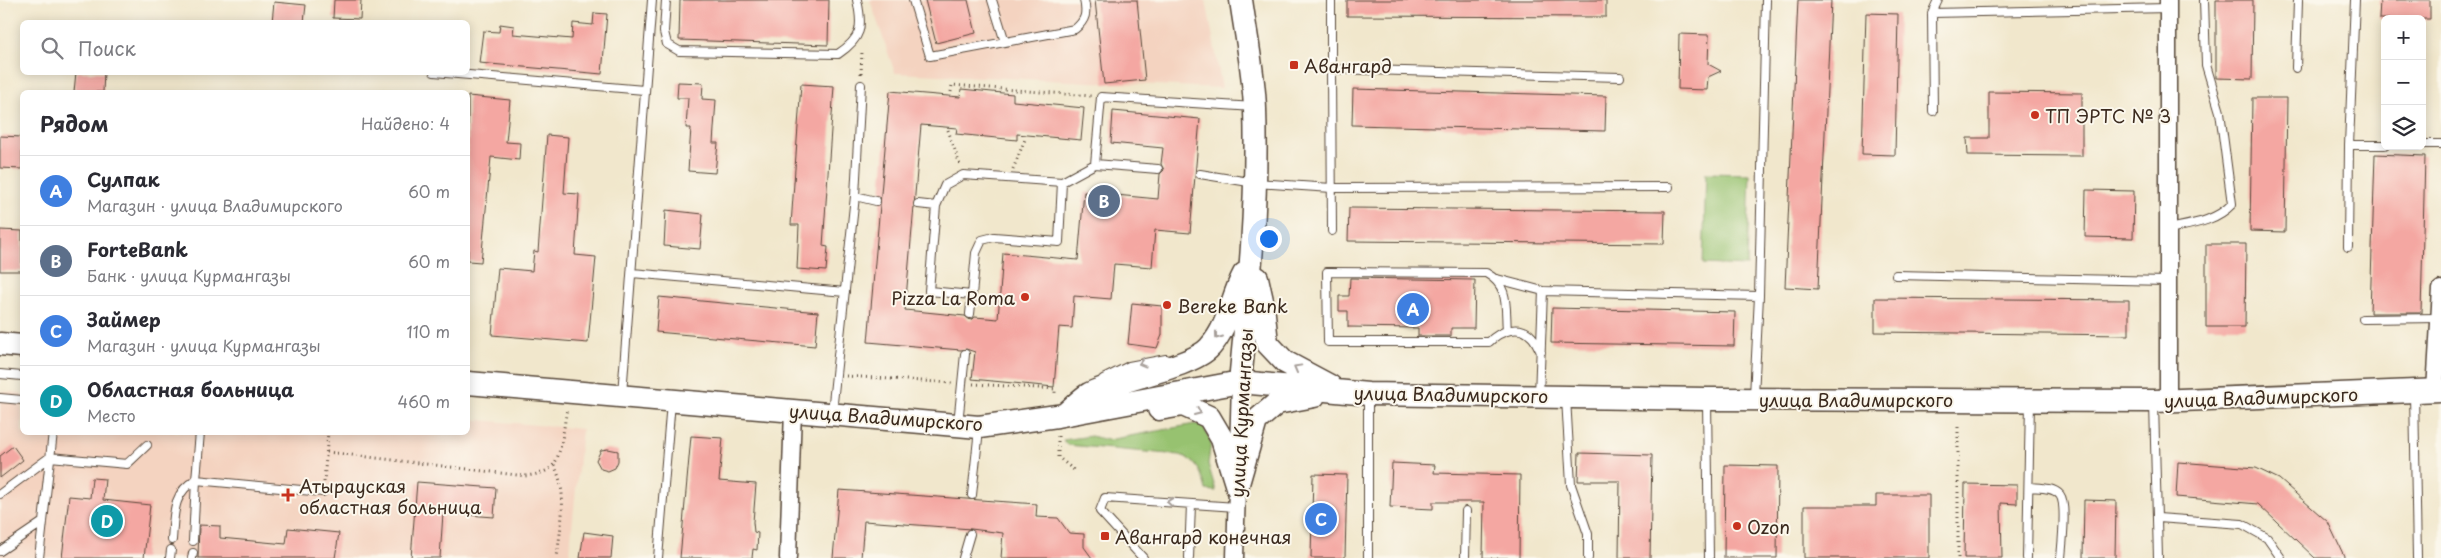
<!DOCTYPE html>
<html lang="ru">
<head>
<meta charset="utf-8">
<style>
  body { margin:0; font-family:"Playpen Sans",sans-serif; background:#f2f2f3; color:#2b2b33 }
  .controls { position:absolute; right:15px; top:15px; display:grid; overflow:hidden; border-radius:8px; box-shadow:0 2px 12px #0003 }
  .controls button { width:45px; height:45px; display:grid; place-items:center; padding:0; border:0; border-bottom:1px solid #e1e1e2; background:#fff; color:#2b2b33; font:25px sans-serif }
  .you { position:absolute; left:1268px; top:238px; width:18px; height:18px; margin:-12px; border:4px solid #fff; border-radius:50%; background:#1a73e8; box-shadow:0 0 0 8px #1a73e833 }
  .badge { display:grid; place-items:center; width:32px; height:32px; border-radius:50%; background:#2563eb; color:#fff; font-size:16px; font-weight:700 }
  .pin { position:absolute; translate:-50% -50%; border:2px solid #fff; box-shadow:0 1px 5px #0006 }
  .list { margin:0; padding:0; list-style:none }
  h2 { display:flex; justify-content:space-between; align-items:center; height:65px; margin:0; padding:0 20px; font-size:21px }
  h2 small { font-size:16px; font-weight:400; color:#7c7c81 }
  .list li { display:grid; grid-template-columns:32px 1fr auto; gap:15px; align-items:center; box-sizing:border-box; height:70px; padding:0 20px; border-top:1px solid #e1e1e2 }
  .list b { display:block; font-size:19px; white-space:nowrap }
  .list p { margin:0; font-size:16px; white-space:nowrap; color:#7c7c81 }
  .list em { font-size:16px; font-style:normal; color:#7c7c81 }
  .icon { flex:none; width:28px; height:28px; fill:none; stroke:currentColor; stroke-width:2; stroke-linecap:round; stroke-linejoin:round }
  .map { position:relative; flex:none; width:2441px; height:558px; overflow:hidden }
  .search { position:absolute; background:#fff; box-shadow:0 2px 12px #0003; left:20px; top:20px; width:450px; height:55px; display:flex; align-items:center; gap:12px; box-sizing:border-box; padding:0 18px; border-radius:8px; color:#7c7c81; font-size:19px }
  .panel { position:absolute; background:#fff; box-shadow:0 2px 12px #0003; left:20px; top:90px; width:450px; height:345px; border-radius:8px }
  .map>svg:first-child { display:block }
  .built { fill:#f4d3c0 }
  .grass { fill:#97c26f; stroke:#697646 }
  .building { fill:#f4a7a2 }
  .lines { fill:none; stroke-linecap:round; stroke-linejoin:round }
  .lane-casing { stroke:#564638; stroke-width:10 }
  .street-casing { stroke:#564638; stroke-width:19 }
  .secondary-casing { stroke:#564638; stroke-width:25 }
  .path { stroke:#564638; stroke-width:3; stroke-dasharray:1 4; stroke-linecap:butt }
  .lane { stroke:#fff; stroke-width:8 }
  .street { stroke:#fff; stroke-width:16 }
  .secondary { stroke:#fff; stroke-width:22 }
  .oneway { stroke:#a79f9a }
  .poi-dot { fill:#c8321e; stroke:#fbf7ec; stroke-width:2 }
  .labels { text-anchor:middle; dominant-baseline:central; stroke-width:4; stroke-linejoin:round; paint-order:stroke }
  .poi-label { font-size:18px; fill:#3b2a1e; stroke:#fbf7ec; text-anchor:start }
  .street-label { font-size:18px; fill:#3b2a1e; stroke:#fbf7ec }
</style>
</head>
<body>
<div class="map">
<svg width="2441" height="558" viewBox="0 0 2441 558">
  <rect width="100%" height="100%" fill="#fbf7ec"/>
  <filter id="ink" filterUnits="userSpaceOnUse"><feTurbulence type="fractalNoise" baseFrequency=".02" numOctaves="2"/><feDisplacementMap in="SourceGraphic" scale="10" xChannelSelector="R" yChannelSelector="G"/><feConvolveMatrix kernelMatrix="1 2 1 2 8 2 1 2 1" color-interpolation-filters="sRGB"/></filter>
  <filter id="wash" filterUnits="userSpaceOnUse"><feTurbulence type="fractalNoise" baseFrequency=".0096" numOctaves="4" result="noise"/><feDisplacementMap in="SourceGraphic" scale="20" xChannelSelector="R" yChannelSelector="G"/><feGaussianBlur stdDeviation="1.12" result="paint"/><feColorMatrix in="noise" values="0 0 0 0 0 0 0 0 0 0 0 0 0 0 0 0 0 1.4 0 .05"/><feComposite in="paint" operator="in"/></filter>
  <g filter="url(#wash)">
    <rect width="100%" height="100%" fill="#f1e7cc"/>
    <path class="built" d="M870,0H1206L1222,88L895,73Z
      M0,391L22,393V432H468V419L582,429L569,558H0Z"/>
    <path class="grass" d="M1706,173L1750,174L1747,266L1703,264Z
      M1195,424L1203,426L1211,442L1208,464L1216,491L1206,490C1202,473 1197,461 1180,455L1067,445L1063,440L1091,436L1108,440Z"/>
    <g id="blocks">
      <path class="building" d="M334,0H361L360,19L333,18Z
        M680,0H829L828,45L679,40Z
        M925,0H968L976,33L936,43Z
        M1095,0H1137L1145,80L1104,84Z
        M1347,0H1606V17L1347,16Z
        M1798,0H1831L1818,289L1785,287Z
        M2216,0H2253L2252,79L2216,78Z
        M2380,0H2430V19H2379Z
        M274,2L306,5L304,22H272Z
        M594,13L607,14L602,74L479,63L483,31L499,32L500,24L514,26L513,34L572,39L573,23L593,25Z
        M1866,13L1898,14L1895,155L1862,154Z
        M1679,34L1709,35L1708,64L1721,71L1708,77L1707,90L1678,89Z
        M76,72H104L103,92H74Z
        M678,82L703,83L702,99L716,100L713,143H718L715,173L688,171L691,128H686L688,98H677Z
        M801,84L834,86L823,246L828,247L826,271L797,269L799,225H791Z
        M961,89L1013,94V101L1084,108L1081,140L1017,134V140L956,134L957,128L921,125L905,310L965,316L970,320L975,317L998,319L1003,253L1078,260L1084,192L1158,199L1160,174L1164,170L1161,164L1163,148L1111,143L1113,111L1200,119L1190,233L1155,230L1152,267L1114,264L1111,299L1074,296L1072,328L1059,327L1054,387L972,379L975,352L966,349L961,350L868,342L890,91L960,97Z
        M1353,89L1606,96L1605,131L1352,125Z
        M1989,92L2082,93V156L1968,155L1967,138H1989Z
        M468,96L510,100L506,142L520,143L519,160L491,157L481,262L468,261Z
        M2252,98H2287L2285,232L2250,231Z
        M547,135L568,137L564,193L579,194L575,255L596,257L588,343L492,335L498,268L532,271L534,251L538,252Z
        M0,136L22,137V169L0,168Z
        M2375,154L2425,156L2421,313H2370Z
        M2086,190L2134,191L2133,238L2085,237Z
        M1349,208L1665,211L1664,244L1348,241Z
        M666,210L703,214L700,249L664,246Z
        M0,230L22,231V271H0Z
        M2206,244H2246L2245,327H2206Z
        M1350,278L1475,280L1474,328H1451V336H1418V328L1348,327V311H1339V296H1349Z
        M659,297L818,312L815,346L656,332Z
        M1875,298L2129,300V335L1875,332Z
        M1132,303L1162,306V335L1157,348L1128,344Z
        M1552,308L1735,312L1734,346L1551,343Z
        M691,436L723,438L719,481L756,484L753,522L754,532L758,533L757,550L753,549L752,558H680Z
        M13,446L23,460L0,478V456Z
        M608,449L618,451V461L615,468L608,471L601,469L596,460L601,450Z
        M1579,453L1652,455L1650,558H1619L1620,481H1578Z
        M2178,462L2256,468L2279,479L2328,522L2345,558H2315L2258,504L2176,497Z
        M1392,463L1435,465L1434,473L1520,475L1519,558H1483L1484,502H1433V509L1390,507Z
        M1725,465L1778,466L1777,558H1724Z
        M1313,474L1347,475L1345,558H1311Z
        M92,478L105,479L103,500L150,505L144,558H62L69,496L90,498Z
        M417,482L496,488L494,517L443,513L440,558H411Z
        M1965,484L2017,485V504L2001,503L2002,558H1964Z
        M839,490L1037,504L1036,517L1058,518L1069,533L1084,534V547L1092,558H1001L1003,533L971,529L864,521L861,558H833Z
        M1876,495H1929V558H1804V506H1876Z
        M2084,500L2116,501L2115,558H2083Z
        M199,525L220,526V538L286,544L288,528L339,533L335,558H198Z
        M584,532L613,536L611,558H580Z"/>
    </g>
  </g>
  <g filter="url(#ink)">
    <use href="#blocks" fill-opacity="0" stroke="#564638" stroke-width="1"/>
    <g class="lines">
      <defs>
        <path id="lane" d="M666,0L664,32L667,44L679,51L838,54C862,38 863,27 857,0
          M913,0L930,56L1075,29C1086,20 1087,13 1084,0
          M992,0L1005,42
          M1331,0V69
          M2355,0L2349,145H2385
          M1932,13L1938,0
          M2296,68L2298,0
          M434,72L644,90
          M1933,111L1932,13L2169,8
          M2422,144H2441
          M1095,164L1101,97L1254,107
          M1200,174L1255,183L1332,188L1669,187
          M1062,182L1059,242L994,237L982,240L976,253L972,295L929,291L936,206L945,185L963,175L1062,182L1095,164L1158,169
          M855,196L876,201
          M918,204L936,206
          M2168,229C2191,224 2215,222 2232,204L2220,112L2206,65L2204,0
          M1332,231L1331,69L1620,77
          M2348,247L2349,145
          M632,273L845,292
          M1896,275L2167,281
          M1497,279L1543,291
          M970,314L972,295
          M2363,319L2439,318
          M1507,331C1505,307 1510,286 1486,273L1327,272L1328,342H1489C1500,331 1520,323 1532,337C1536,341 1538,347 1541,352
          M0,374L22,376
          M1103,379L1129,366L1166,359
          M2414,393L2417,558
          M622,394L652,0
          M1368,395V558
          M1539,395L1543,291L1759,296
          M1754,396L1759,296L1766,0
          M0,398L22,400
          M1566,398L1571,485L1588,534V558
          M1707,401L1709,558
          M2154,403L2158,558
          M832,412L855,196L861,85
          M958,424L965,354
          M2030,487C2040,488 2053,487 2060,495C2067,504 2062,545 2061,558
          M0,494L50,457L127,464L147,445
          M972,495L979,429
          M2158,518L2242,524L2267,538L2281,558
          M172,540C174,516 172,492 196,480L200,432
          M193,541L196,480L323,492
          M0,551L43,522
          M39,558L53,432
          M170,558L171,550
          M192,558L193,553
          M658,558L671,402
          M963,558L970,534
          M1143,558L1100,511L1105,498L1236,507
          M1189,558L1191,504
          M1465,558L1466,511
          M2027,558L2030,402"/>
        <path id="street" d="M2168,0V400
          M2435,391L2441,289
          M788,558L793,410
          M1235,558L1240,382"/>
        <path id="secondary" d="M1257,278L1263,305L1267,343L1285,362L1330,386
          M0,344L22,346
          M1240,382C1249,291 1258,201 1255,109C1254,73 1246,36 1241,0
          M468,383L979,427L1057,416L1240,382L1368,394L1707,399L2154,401L2441,390
          M1159,409L1183,405L1209,417L1222,439L1237,487
          M1065,414C1073,408 1080,399 1089,394C1116,380 1193,367 1210,347C1229,326 1231,298 1244,274
          M1237,487L1256,421L1277,403L1314,396"/>
      </defs>
      <use href="#lane" class="lane-casing"/>
      <use href="#street" class="street-casing"/>
      <use href="#secondary" class="secondary-casing"/>
      <path class="path" d="M861,74L862,51
        M951,92L952,85L1091,96
        M948,130L960,165
        M1013,169L1026,137
        M846,376L952,383
        M973,384L1055,389V396
        M1058,436V457L1075,471
        M327,452L525,476C534,475 548,473 554,464C562,453 564,423 567,409
        M554,465C569,494 560,527 557,558
        M324,482L328,432
        M1958,558V427"/>
      <use href="#lane" class="lane"/>
      <use href="#street" class="street"/>
      <use href="#secondary" class="secondary"/>
    </g>
    <defs><path id="oneway-chevron" d="M-2-3.5L2.5 0L-2 3.5" fill="none" stroke-width="1.6" stroke-linecap="round" stroke-linejoin="round" transform="scale(1.25)"/></defs>
    <g class="oneway">
      <use href="#oneway-chevron" transform="translate(1218 336) rotate(126)"/>
      <use href="#oneway-chevron" transform="translate(1142 363) rotate(165)"/>
      <use href="#oneway-chevron" transform="translate(1297 368) rotate(-151)"/>
      <use href="#oneway-chevron" transform="translate(1198 412) rotate(24)"/>
      <use href="#oneway-chevron" transform="translate(1170 502) rotate(-175)"/>
    </g>
  </g>
  <g class="poi-dot">
    <rect x="1289" y="60" width="10" height="10" rx="2.5"/>
    <circle cx="2035" cy="115" r="5"/>
    <circle cx="1025" cy="297" r="5"/>
    <circle cx="1167" cy="305" r="5"/>
    <path d="M285.5 487.5h5v5h5v5h-5v5h-5v-5h-5v-5h5z"/>
    <circle cx="1737" cy="526" r="5"/>
    <rect x="1100" y="531" width="10" height="10" rx="2.5"/>
  </g>
  <g class="labels">
    <g class="poi-label">
      <text x="1304" y="65">Авангард</text>
      <text x="2045" y="115">ТП ЭРТС № 3</text>
      <text x="1015" y="297" text-anchor="end">Pizza La Roma</text>
      <text x="1177" y="305">Bereke Bank</text>
      <text x="299" y="485">Атырауская<tspan x="299" dy="21">областная больница</tspan></text>
      <text x="1747" y="526">Ozon</text>
      <text x="1115" y="536">Авангард конечная</text>
    </g>
    <g class="street-label">
      <text transform="translate(1451 394) rotate(1)">улица Владимирского</text>
      <text transform="translate(2261 397) rotate(-2)">улица Владимирского</text>
      <text x="1856" y="399">улица Владимирского</text>
      <text transform="translate(1241 413) rotate(-87)">улица Курмангазы</text>
      <text transform="translate(886 417) rotate(4)">улица Владимирского</text>
    </g>
  </g>
</svg>
<div class="controls">
<button>+</button>
<button>−</button>
<button><svg class="icon" aria-label="layers" viewBox="0 0 24 24"><path d="M12 4l9 5-9 5-9-5zM3 14l9 5 9-5"/></svg></button>
</div>
<div class="you"></div>
<div class="pin badge" style="left:1413px;top:309px;background:#3f7fe0">A</div>
<div class="pin badge" style="left:1104px;top:201px;background:#5c6f8a">B</div>
<div class="pin badge" style="left:1321px;top:519px;background:#3f7fe0">C</div>
<div class="pin badge" style="left:107px;top:521px;background:#0f9aa8">D</div>
<div class="search"><svg class="icon" aria-label="search" viewBox="0 0 24 24"><circle cx="10" cy="10" r="6"/><path d="M15 15l6 6"/></svg>Поиск</div>
<section class="panel">
<h2>Рядом<small>Найдено: 4</small></h2>
<ul class="list">
<li><span class="badge" style="background:#3f7fe0">A</span><div><b>Сулпак</b><p>Магазин · улица Владимирского</p></div><em>60 m</em></li>
<li><span class="badge" style="background:#5c6f8a">B</span><div><b>ForteBank</b><p>Банк · улица Курмангазы</p></div><em>60 m</em></li>
<li><span class="badge" style="background:#3f7fe0">C</span><div><b>Займер</b><p>Магазин · улица Курмангазы</p></div><em>110 m</em></li>
<li><span class="badge" style="background:#0f9aa8">D</span><div><b>Областная больница</b><p>Место</p></div><em>460 m</em></li>
</ul>
</section>
</div>
</body>
</html>
